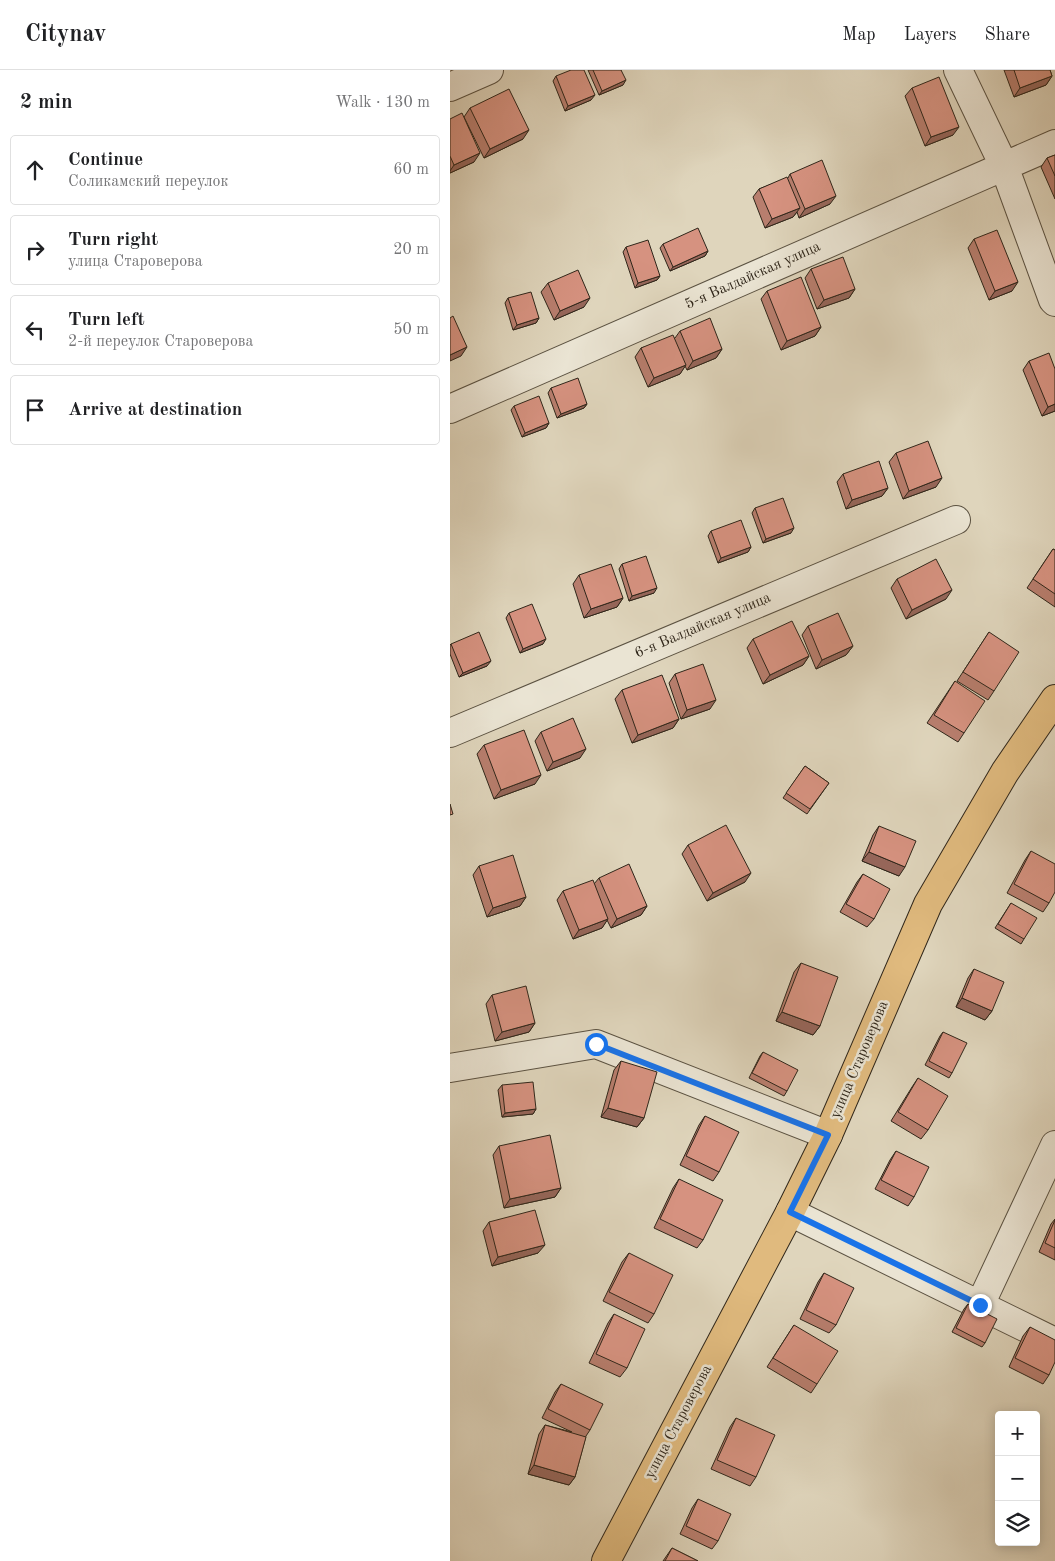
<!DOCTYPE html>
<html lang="en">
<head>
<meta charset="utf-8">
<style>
  body { margin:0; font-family:"Old Standard TT",serif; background:#f2f2f2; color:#202124 }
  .controls { position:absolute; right:15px; bottom:15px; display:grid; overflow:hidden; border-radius:5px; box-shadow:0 2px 12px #0003 }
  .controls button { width:45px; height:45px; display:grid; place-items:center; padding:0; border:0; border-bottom:1px solid #e0e0e0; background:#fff; color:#202124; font:25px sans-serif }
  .stop { position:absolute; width:15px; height:15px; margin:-11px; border:4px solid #1a73e8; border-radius:50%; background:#fff }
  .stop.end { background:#1a73e8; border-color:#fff; box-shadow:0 1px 5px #0008 }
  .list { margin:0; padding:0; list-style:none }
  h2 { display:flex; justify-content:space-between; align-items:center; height:65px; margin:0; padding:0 20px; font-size:21px }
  h2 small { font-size:16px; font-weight:400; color:#757577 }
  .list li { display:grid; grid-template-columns:32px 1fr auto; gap:15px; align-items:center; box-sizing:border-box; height:70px; margin:0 10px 10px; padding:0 10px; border:1px solid #e0e0e0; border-radius:5px }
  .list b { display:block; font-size:19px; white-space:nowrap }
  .list p { margin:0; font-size:16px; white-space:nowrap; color:#757577 }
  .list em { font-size:16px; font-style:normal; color:#757577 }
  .icon { flex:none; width:28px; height:28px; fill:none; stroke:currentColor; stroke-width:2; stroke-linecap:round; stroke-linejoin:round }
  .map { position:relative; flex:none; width:605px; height:1491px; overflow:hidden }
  header { display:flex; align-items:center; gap:30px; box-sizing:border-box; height:70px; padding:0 25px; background:#fff; border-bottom:1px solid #e0e0e0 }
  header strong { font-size:24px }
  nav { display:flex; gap:28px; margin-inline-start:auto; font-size:18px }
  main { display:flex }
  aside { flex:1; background:#fff }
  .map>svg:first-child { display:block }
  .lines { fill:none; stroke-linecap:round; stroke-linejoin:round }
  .street-casing { stroke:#5b5242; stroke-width:30 }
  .primary-casing { stroke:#2f261a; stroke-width:30 }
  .street { stroke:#eae4d3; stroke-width:28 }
  .primary { stroke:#e0ba7e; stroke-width:28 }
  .wall { fill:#b87e6e; stroke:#2f261a }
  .shaded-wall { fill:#96665a; stroke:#2f261a }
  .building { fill:#d69280; stroke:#2f261a }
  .route { stroke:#1a73e8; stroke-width:6 }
  .labels { text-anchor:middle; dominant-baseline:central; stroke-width:5; stroke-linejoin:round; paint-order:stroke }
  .street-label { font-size:15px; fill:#2f261a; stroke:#eae4d3 }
</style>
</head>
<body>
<header>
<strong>Citynav</strong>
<nav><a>Map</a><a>Layers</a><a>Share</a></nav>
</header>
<main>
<aside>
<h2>2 min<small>Walk · 130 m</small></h2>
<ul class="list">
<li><svg class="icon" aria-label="ahead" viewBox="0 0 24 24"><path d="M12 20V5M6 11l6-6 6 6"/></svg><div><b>Continue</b><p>Соликамский переулок</p></div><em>60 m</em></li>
<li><svg class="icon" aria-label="right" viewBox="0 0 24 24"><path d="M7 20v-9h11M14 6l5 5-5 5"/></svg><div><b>Turn right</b><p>улица Староверова</p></div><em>20 m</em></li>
<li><svg class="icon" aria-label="left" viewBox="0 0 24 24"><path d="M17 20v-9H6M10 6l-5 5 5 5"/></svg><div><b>Turn left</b><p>2-й переулок Староверова</p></div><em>50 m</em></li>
<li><svg class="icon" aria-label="arrive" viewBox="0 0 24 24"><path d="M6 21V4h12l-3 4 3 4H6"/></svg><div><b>Arrive at destination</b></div></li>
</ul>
</aside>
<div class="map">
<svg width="605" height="1491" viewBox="0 0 605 1491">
  <rect width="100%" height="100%" fill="#dfd5bc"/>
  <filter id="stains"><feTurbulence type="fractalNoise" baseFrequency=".004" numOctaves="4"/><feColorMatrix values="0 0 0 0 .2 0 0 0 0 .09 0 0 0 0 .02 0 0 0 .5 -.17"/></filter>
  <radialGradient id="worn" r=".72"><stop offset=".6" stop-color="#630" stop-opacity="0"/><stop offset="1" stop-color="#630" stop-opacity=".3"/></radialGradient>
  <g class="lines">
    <defs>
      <path id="street" d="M508,0L554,96L603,230L605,232
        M0,17L39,0
        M0,339L605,74
        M0,663L506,450
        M0,998L146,974L378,1065
        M340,1142L605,1272
        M530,1235L605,1075"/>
      <path id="primary" d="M156,1491L340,1142L378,1065L478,834L555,702L605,629"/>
    </defs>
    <use href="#street" class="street-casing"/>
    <use href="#primary" class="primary-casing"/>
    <use href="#street" class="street"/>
    <use href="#primary" class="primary"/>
  </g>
  <path class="wall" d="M138,0H171L173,15L149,25Z
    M554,0H600L602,6L596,15L564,27Z
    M106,6L141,30L115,41L103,11Z
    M462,18L503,65L475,76L455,26Z
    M20,38L73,69L34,88L14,47Z
    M0,49L24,92L0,103Z
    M605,85V129L591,97L597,88Z
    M340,104L380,134L349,148L347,142L343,147L315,158L303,127L309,119L338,108Z
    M524,169L562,221L539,230L518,178Z
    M213,174L258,181L255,186L220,201L210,178Z
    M176,177L210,206L207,210L185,218L173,182Z
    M361,199L405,219L399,228L367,239L355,208Z
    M98,213L134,237L104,250L91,222Z
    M317,221L371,257L365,266L331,280L311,229Z
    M58,228L89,248L86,253L63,260L55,233Z
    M230,261L272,279L266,288L237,300L235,296L230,304L198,317L185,287L191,278L225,268Z
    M579,291L605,341L592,346L573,300Z
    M101,318L137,334L134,338L107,348L98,323Z
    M64,336L99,353L96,358L72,367L61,340Z
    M446,383L486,417L453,429L439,392Z
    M393,404L438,418L432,426L396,439L387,412Z
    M305,438L341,463L313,473L302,443Z
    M261,461L301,477L298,482L268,493L258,466Z
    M603,479L605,480V537L577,518Z
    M172,494L204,523L179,531L169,499Z
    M129,505L173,528L167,537L134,548L123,514Z
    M447,509L496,529L456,549L441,518Z
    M59,543L93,574L70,583L56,548Z
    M358,556L403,576L396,585L366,599L352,565Z
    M539,562L544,621L538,630L507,611Z
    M303,569L359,586L353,595L313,614L297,578Z
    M1,574L37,596L9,607L0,584V575Z
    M225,604L260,639L231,649L219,613Z
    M505,611L514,663L508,672L477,653Z
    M172,620L229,649L223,658L182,673L165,629Z
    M91,662L130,688L97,701L85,671Z
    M34,675L85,714L44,729L27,684Z
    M355,696L379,713L357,744L333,728Z
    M429,756L449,806L412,791L423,765Z
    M238,775L295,812L257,831L232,784Z
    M581,781L599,833L593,842L557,823L575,790Z
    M29,796L76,827L70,836L37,847L23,805Z
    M413,804L424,849L417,857L390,842L407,812Z
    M149,808L197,836L191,845L161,858L157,850L152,858L123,869L107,830L113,821L144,814Z
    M561,833L574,869L571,874L545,858Z
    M351,893L370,956L363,965L326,951L344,902Z
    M524,899L542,941L535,950L506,937L518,908Z
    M42,925L85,953L79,962L45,971L36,934Z
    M493,962L502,1003L499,1008L475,995L490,966Z
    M313,982L337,1021L334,1026L299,1008L310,986Z
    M171,991L194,1048L187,1057L151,1047L164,1000Z
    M468,1008L478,1060L471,1069L441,1051L462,1017Z
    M52,1015L86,1039L83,1044L52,1047L48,1020Z
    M255,1046L269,1102L263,1111L230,1095L249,1055Z
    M49,1076L111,1118L105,1127L54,1138L43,1085Z
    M446,1081L464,1127L458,1136L425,1119L440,1090Z
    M229,1109L253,1170L247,1178L204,1158L223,1118Z
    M605,1149V1190L589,1182L601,1154Z
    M39,1152L88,1183L42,1196L33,1161Z
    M179,1183L204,1244L198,1253L153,1231L172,1192Z
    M374,1203L386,1255L379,1263L350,1249L368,1212Z
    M518,1234L535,1273L532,1277L502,1262L514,1239Z
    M164,1244L177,1298L170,1307L139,1293L158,1253Z
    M344,1255L367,1314L361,1323L317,1297Z
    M580,1257L599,1305L593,1314L559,1297L573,1266Z
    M111,1314L140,1360L136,1366L125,1407L119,1415L78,1404L89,1364L95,1355L122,1362L92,1348L105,1322Z
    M286,1348L306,1407L300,1416L261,1399L280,1357Z
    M248,1429L268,1471L262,1479L230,1464L242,1438Z
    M222,1478L248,1491H213Z"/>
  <path class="shaded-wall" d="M602,6L596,15L564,27L570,18Z
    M176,10L173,15L149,25L152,21Z
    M145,25L141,30L115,41L118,36Z
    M509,57L503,65L475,76L481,67Z
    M79,60L73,69L34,88L40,79Z
    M30,83L24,92L0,103V101L4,95Z
    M386,126L380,134L349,148L355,139Z
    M350,138L343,147L315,158L322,149Z
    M258,181L255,186L220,201L223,197Z
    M210,206L207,210L185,218L188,213Z
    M568,212L562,221L539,230L545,221Z
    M405,219L399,228L367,239L374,230Z
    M140,228L134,237L104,250L110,241Z
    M89,248L86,253L63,260L67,255Z
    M371,257L365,266L331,280L337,271Z
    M17,277L11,286L0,291V285Z
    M272,279L266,288L237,300L243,291Z
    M236,295L230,304L198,317L204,308Z
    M137,334L134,338L107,348L111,344Z
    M605,334V341L592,346L598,337Z
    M99,353L96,358L72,367L75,363Z
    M492,408L486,417L453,429L459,421Z
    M438,418L432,426L396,439L402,430Z
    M344,458L341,463L313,473L316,469Z
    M301,477L298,482L268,493L271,488Z
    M207,518L204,523L179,531L182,526Z
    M502,520L496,529L456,549L462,540Z
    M173,528L167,537L134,548L141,539Z
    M96,569L93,574L70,583L73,579Z
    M403,576L396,585L366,599L372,590Z
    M359,586L353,595L313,614L320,605Z
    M41,591L37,596L9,607L13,603Z
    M266,630L260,639L231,649L237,640Z
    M229,649L223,658L182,673L188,665Z
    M136,679L130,688L97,701L103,692Z
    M91,705L85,714L44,729L51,720Z
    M419,782L455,797L449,806L412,791Z
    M301,803L295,812L257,831L263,823Z
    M76,827L70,836L37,847L43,838Z
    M197,836L191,845L161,858L167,849Z
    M158,849L152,858L123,869L129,860Z
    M512,928L542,941L535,950L506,937Z
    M332,942L370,956L363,965L326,951Z
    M85,953L79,962L45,971L52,962Z
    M158,1038L194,1048L187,1057L151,1047Z
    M86,1039L83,1044L52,1047L55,1043Z
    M111,1118L105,1127L54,1138L60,1129Z
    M95,1175L88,1183L42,1196L48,1187Z
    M84,1395L125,1407L119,1415L78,1404Z"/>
  <path class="building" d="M121,0H134L145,25L118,36L106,6Z
    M143,0H171L176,10L152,21Z
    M564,0H600L602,6L570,18Z
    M489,7L509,57L481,67L462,18Z
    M59,19L79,60L40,79L20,38Z
    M12,43L30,83L4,95L0,86V49Z
    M605,85V106L597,88Z
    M372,90L386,126L355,139L340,104Z
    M337,107L350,138L322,149L309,119Z
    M248,158L258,181L223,197L213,174Z
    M547,160L568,212L545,221L524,169Z
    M198,170L210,206L188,213L176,177Z
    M393,187L405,219L374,230L361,199Z
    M128,200L140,228L110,241L98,213Z
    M351,207L371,257L337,271L317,221Z
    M81,222L89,248L67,255L58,228Z
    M3,246L17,277L0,285V248Z
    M260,248L272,279L243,291L230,261Z
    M223,265L236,295L204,308L191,278Z
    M599,283L605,299V334L598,337L579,291Z
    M128,308L137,334L111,344L101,318Z
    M89,326L99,353L75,363L64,336Z
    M478,371L492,408L459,421L446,383Z
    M429,391L438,418L402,430L393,404Z
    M333,428L344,458L316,469L305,438Z
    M291,450L301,477L271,488L261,461Z
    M603,479L605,480V524L583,509Z
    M196,486L207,518L182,526L172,494Z
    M486,489L502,520L462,540L447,509Z
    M161,494L173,528L141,539L129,505Z
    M82,534L96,569L73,579L59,543Z
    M388,543L403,576L372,590L358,556Z
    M342,551L359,586L320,605L303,569Z
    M29,562L41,591L13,603L1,574Z
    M539,562L569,582L544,621L513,602Z
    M253,594L266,630L237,640L225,604Z
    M212,605L229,649L188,665L172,620Z
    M505,611L535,631L514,663L484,645Z
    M123,648L136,679L103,692L91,662Z
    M74,660L91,705L51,720L34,675Z
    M355,696L379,713L360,739L336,723Z
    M0,734L3,744L0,745Z
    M276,755L301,803L263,823L238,775Z
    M429,756L466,771L455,797L419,782Z
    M581,781L605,794V822L599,833L564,814Z
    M63,785L76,827L43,838L29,796Z
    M179,794L197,836L167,849L149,808Z
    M413,804L440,819L424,849L396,834Z
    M143,810L158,849L129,860L113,821Z
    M561,833L587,848L574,869L548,854Z
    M351,893L388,907L370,956L332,942Z
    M524,899L554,912L542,941L512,928Z
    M76,916L85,953L52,962L42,925Z
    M493,962L517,973L502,1003L479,991Z
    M313,982L348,1000L337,1021L302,1003Z
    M171,991L207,1002L194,1048L158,1038Z
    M468,1008L498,1026L478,1060L448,1042Z
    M83,1012L86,1039L55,1043L52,1015Z
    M255,1046L289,1062L269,1102L236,1086Z
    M100,1065L111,1118L60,1129L49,1076Z
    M446,1081L479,1097L464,1127L431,1110Z
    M229,1109L273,1130L253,1170L210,1149Z
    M85,1140L95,1175L48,1187L39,1152Z
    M605,1150V1178L595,1173Z
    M179,1183L223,1205L204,1244L159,1222Z
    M374,1203L404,1218L386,1255L356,1240Z
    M518,1234L547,1249L535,1273L506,1258Z
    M164,1244L195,1259L177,1298L146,1284Z
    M344,1255L388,1281L367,1314L323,1288Z
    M580,1257L605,1270V1292L599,1305L565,1288Z
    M111,1314L153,1334L140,1360L98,1339Z
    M286,1348L325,1365L306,1407L267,1390Z
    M95,1355L136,1367L125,1407L84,1395Z
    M248,1429L281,1444L268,1471L236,1456Z
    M222,1478L248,1491H215Z"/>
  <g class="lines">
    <path class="route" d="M146,974L378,1065L340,1142L530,1235"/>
  </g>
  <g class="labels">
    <g class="street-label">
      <text transform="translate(303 206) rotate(-24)">5-я Валдайская улица</text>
      <text transform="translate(253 556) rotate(-23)">6-я Валдайская улица</text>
      <text transform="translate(410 990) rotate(-67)">улица Староверова</text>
      <text transform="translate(229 1352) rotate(-62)">улица Староверова</text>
    </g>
  </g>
  <rect width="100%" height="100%" filter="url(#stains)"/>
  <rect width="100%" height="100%" fill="url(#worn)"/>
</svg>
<div class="controls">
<button>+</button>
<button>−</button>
<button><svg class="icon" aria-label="layers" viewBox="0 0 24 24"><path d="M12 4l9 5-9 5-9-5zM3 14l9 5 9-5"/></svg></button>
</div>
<div class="stop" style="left:146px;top:974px"></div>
<div class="stop end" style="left:530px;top:1235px"></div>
</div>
</main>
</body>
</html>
